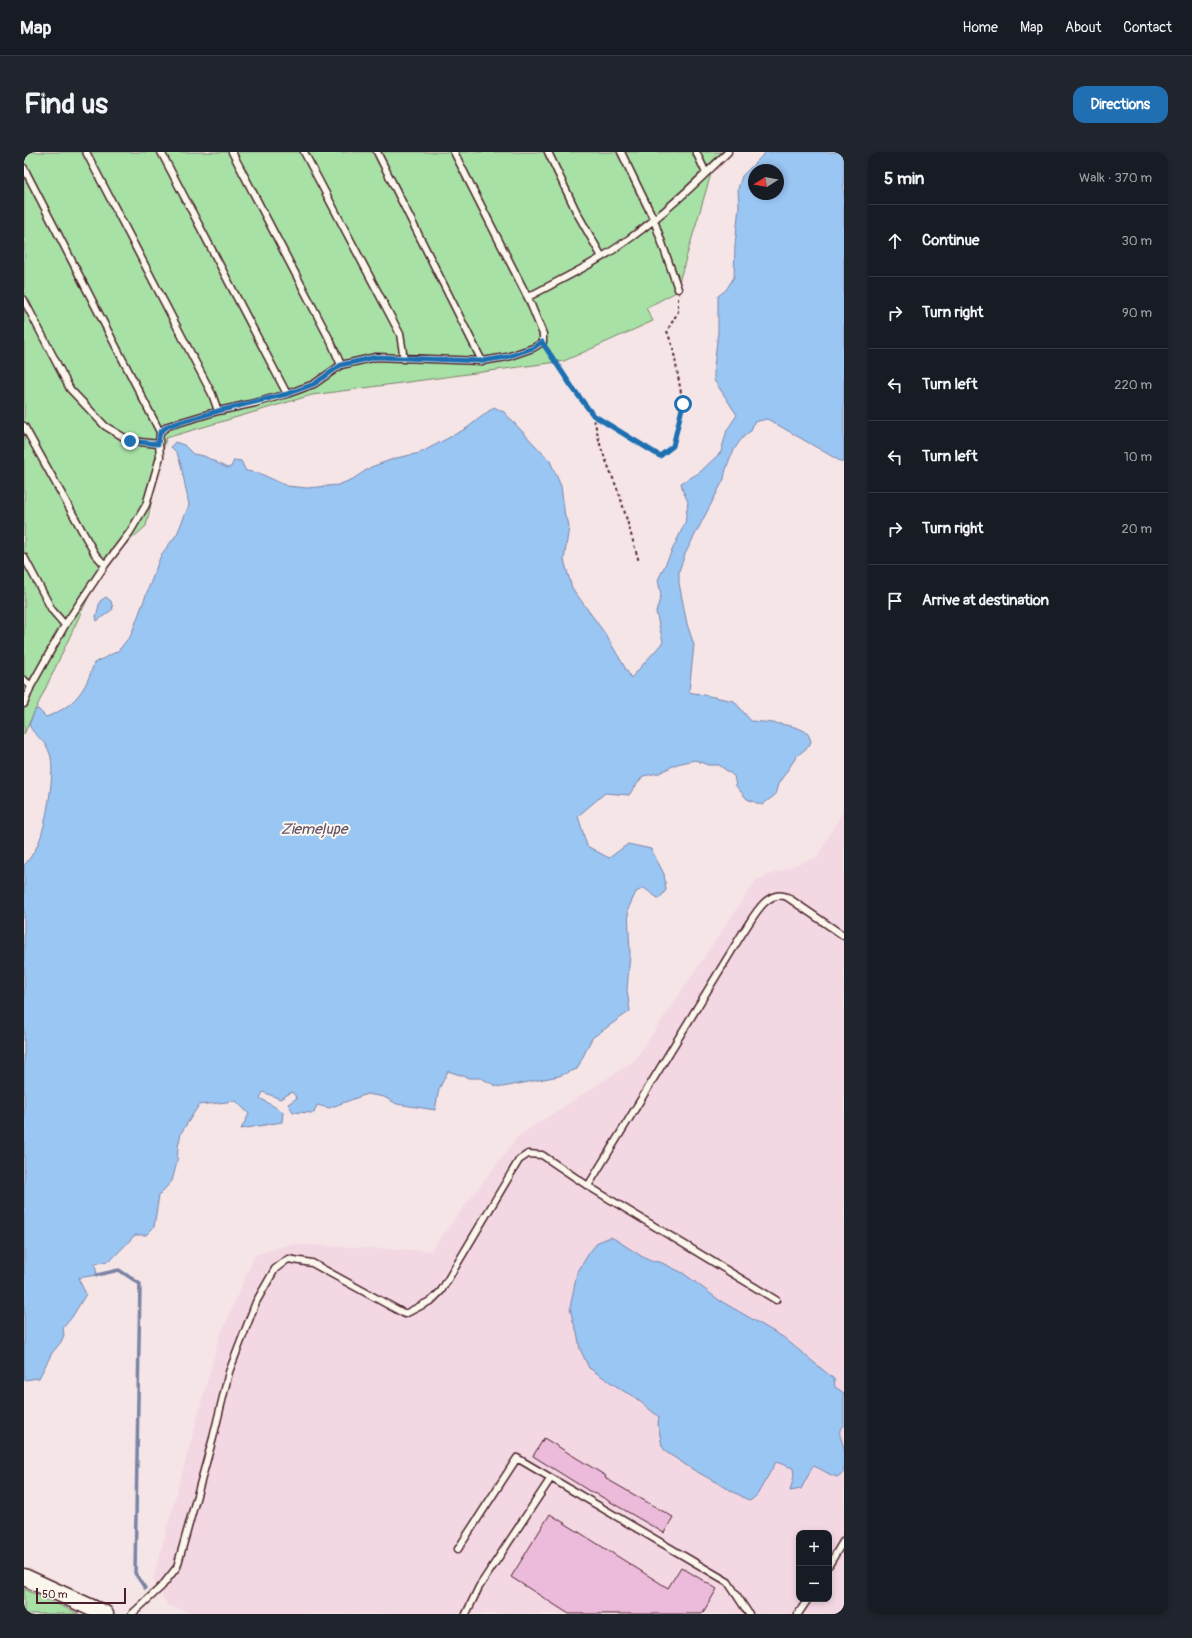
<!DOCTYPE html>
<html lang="en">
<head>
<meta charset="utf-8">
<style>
  body { margin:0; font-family:Pangolin,sans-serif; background:#20242c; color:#f1f3f6 }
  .controls { position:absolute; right:12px; bottom:12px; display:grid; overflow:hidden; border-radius:8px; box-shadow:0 2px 6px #0003 }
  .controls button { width:36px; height:36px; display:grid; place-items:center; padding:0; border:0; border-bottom:1px solid #363941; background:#171b24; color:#f1f3f6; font:20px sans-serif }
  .compass { position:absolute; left:724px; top:12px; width:36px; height:36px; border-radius:50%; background:#171b24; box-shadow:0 2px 6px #0003; rotate:259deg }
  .scale { position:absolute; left:12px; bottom:10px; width:90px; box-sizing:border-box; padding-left:4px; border:2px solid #4a1f2b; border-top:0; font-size:11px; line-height:14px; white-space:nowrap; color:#4a1f2b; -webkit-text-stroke:3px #fbf7ec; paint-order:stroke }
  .stop { position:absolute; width:12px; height:12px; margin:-9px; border:3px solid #1f6fb2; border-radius:50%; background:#fff }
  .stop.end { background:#1f6fb2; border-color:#fff; box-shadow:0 1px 4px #0008 }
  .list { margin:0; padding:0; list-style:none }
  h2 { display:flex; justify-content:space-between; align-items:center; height:52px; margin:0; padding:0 16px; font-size:17px }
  h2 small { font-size:13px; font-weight:400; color:#9ea1a6 }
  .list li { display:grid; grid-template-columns:26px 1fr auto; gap:12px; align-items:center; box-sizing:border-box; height:72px; padding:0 16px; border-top:1px solid #363941 }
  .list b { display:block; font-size:15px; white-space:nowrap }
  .list em { font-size:13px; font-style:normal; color:#9ea1a6 }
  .icon { flex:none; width:22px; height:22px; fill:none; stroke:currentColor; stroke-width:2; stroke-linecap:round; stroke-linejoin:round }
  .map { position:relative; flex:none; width:820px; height:1462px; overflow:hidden; border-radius:12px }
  header { display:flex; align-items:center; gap:24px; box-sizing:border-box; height:56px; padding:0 20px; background:#171b24; border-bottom:1px solid #363941 }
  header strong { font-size:19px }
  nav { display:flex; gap:22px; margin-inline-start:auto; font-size:14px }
  .intro { display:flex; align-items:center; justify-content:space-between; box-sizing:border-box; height:96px; padding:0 24px }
  h1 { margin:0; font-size:28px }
  .button { padding:10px 18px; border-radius:12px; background:#1f6fb2; color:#fff; font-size:14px; font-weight:700 }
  main { display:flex; gap:24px; padding:0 24px }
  aside { flex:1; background:#171b24; border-radius:12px; box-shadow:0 2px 6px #0003 }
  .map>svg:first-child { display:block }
  .built { fill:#f3d8e3; fill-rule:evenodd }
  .green { fill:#a8e1a6; stroke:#798068 }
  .water { fill:#9ac6f4; stroke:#7a83a4; fill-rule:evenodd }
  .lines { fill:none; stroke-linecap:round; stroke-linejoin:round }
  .stream { stroke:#7a83a4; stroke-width:3.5 }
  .building { fill:#ecbbdb; stroke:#4a1f2b }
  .lane-casing { stroke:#4a1f2b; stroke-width:9 }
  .secondary-casing { stroke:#4a1f2b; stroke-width:19 }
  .path { stroke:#4a1f2b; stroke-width:2; stroke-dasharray:3 3; stroke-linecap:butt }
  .lane { stroke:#fbf7ec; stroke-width:6 }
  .secondary { stroke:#fbf7ec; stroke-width:16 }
  .route { stroke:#1f6fb2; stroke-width:5 }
  .labels { text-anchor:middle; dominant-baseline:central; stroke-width:4; stroke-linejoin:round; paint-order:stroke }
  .water-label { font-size:15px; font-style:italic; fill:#625167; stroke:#fbf7ec }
</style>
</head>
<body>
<header>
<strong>Map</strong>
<nav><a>Home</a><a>Map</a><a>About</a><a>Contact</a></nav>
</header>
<div class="intro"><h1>Find us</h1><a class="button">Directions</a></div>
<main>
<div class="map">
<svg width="820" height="1462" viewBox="0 0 820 1462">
  <rect width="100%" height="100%" fill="#f6e5e7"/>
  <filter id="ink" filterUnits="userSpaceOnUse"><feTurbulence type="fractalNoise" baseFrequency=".025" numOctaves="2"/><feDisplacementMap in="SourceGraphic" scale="8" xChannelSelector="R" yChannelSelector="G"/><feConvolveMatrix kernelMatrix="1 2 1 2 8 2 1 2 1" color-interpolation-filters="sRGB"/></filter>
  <g filter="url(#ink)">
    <path class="built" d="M820,657V1462H173L144,1454L129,1427L195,1186L231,1103L266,1092L406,1099L494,984L610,909L732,728L793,705ZM775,1381H805V1447H775Z"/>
    <path class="green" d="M0,0H700L692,5L652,140L622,156L629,169L540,209L288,243L142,286L122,374L80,412L0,582Z
      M0,1437L55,1462H0Z"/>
    <path class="water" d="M742,0H820V310L816,309L747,269L743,267L730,270L727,279C713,287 702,311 700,327L661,402L655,419V431L663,472L670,493L665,540L710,549L727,569C739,570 774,572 783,581C785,583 786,587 787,589L785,594L773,604L754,632L751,643L738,653L723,647L712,634L710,624L695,613H684L671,608L653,612L635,621L619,624L605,643L581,641L554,664L563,694L585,706L604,692L627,697L640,722L642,738L635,747L620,736L612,740L604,757L606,802L603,838L606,859L568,886L553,917L535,924L479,935L472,934L457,926H445L424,919L415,937L411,958L373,952L360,945L343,942L305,956L293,953L290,961L269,960L264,952L273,946L268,940L256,947L239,940L236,946L259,960L258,970L217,977L225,962L212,949L175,953L157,981L154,995L153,1010L148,1029L135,1043L130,1075L122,1083H111L87,1108L71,1112L73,1123L54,1126L62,1142L48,1165L39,1176L40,1183L37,1190L28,1201L15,1226L0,1228V713C6,707 13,696 16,687C22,671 32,617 26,602C22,588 11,585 5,573L11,558L14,557L22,565C50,555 62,538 70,511L94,499L107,483L137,403L153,382L165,353L157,313L153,301L147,295L151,290L160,293L169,302L180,304L203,316L207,315L210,308L217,309L222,319L235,321L263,334L283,336L314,333L329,327L347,315L372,306L396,301L443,276L470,255L480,260L526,309L537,334L541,365L544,369L545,375L540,408L548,436L582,483L607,526L639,490L632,460L637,443L634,428L661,371L664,350L659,339L657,331L675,321L697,300L703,278L713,263L690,228V215L694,180V144L702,138L710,125L711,93L715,54L714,37L718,24ZM730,18H754V42H730Z
      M82,445L87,449L89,457L73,469L72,465L76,449Z
      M587,1085L594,1089L617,1104L627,1109L636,1110L659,1121L695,1148L759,1185L810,1227L811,1235L820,1241V1273C811,1279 819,1288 820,1297C820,1304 820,1312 820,1320L813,1325C804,1323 797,1316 789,1314L777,1337L766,1339L770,1324L769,1316L752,1310L733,1343L726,1349L668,1317L642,1300L638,1294L634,1272L635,1265L608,1243L601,1240L565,1216L556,1197L553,1180L549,1169L546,1156L553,1121L565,1101L574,1090Z"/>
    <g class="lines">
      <path class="stream" d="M73,1123L95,1118L116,1132L111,1421L121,1436"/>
    </g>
    <path class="building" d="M520,1286L582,1324L581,1326L649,1365L640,1381L571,1341L570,1342L509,1304Z
      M526,1362L644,1436L657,1415L693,1437L678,1462H545L487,1425Z"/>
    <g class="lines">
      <defs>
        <path id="lane" d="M62,0L188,242L194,259
          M137,0L263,242
          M208,0L307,190L317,213
          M280,0L376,182L380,207
          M353,0L458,209
          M524,0L553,61L578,105
          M597,0L630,68L654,137
          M672,0L682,21
          M0,16L136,280
          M504,145C538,127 574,110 605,87C641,61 673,30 704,0
          M0,148L46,237L81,274L106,289L135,292
          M0,274L71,402L81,413
          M0,405L28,458L41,473
          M0,528L7,534
          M0,552L7,534L41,473L81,413L106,380L122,353L136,305L135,292L136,280L144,274L194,259L231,251L263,242L290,232L317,213L352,205L458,209L483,205L509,196L519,190V182L505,148L430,0
          M564,1034L718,782C728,768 742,736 763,745L820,784
          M434,1397L493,1306L704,1430L725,1462
          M805,1413L820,1388
          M108,1462L138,1434L153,1415L189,1286L205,1220L232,1150L251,1117L264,1107L288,1111L381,1162L408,1148L417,1139L495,1008L504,1002L518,1003L564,1034L752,1148
          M442,1462L455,1435L527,1326
          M774,1462L784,1447"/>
        <path id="secondary" d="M0,1425L81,1462"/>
      </defs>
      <use href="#lane" class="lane-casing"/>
      <use href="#secondary" class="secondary-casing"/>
      <path class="path" d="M524,198L548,235L569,263L577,296L596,344L615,410
        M569,263L636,304L649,294L659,252L649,196L643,179L654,160V145"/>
      <use href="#lane" class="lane"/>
      <use href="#secondary" class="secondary"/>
    </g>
  </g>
  <g class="lines" filter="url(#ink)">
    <path class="route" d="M106,289L134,292L136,280L144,274L194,259L263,242L290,232L317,213L352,205L458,209L483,205L509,196L518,190L548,235L569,263L636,304L649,294L659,252"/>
  </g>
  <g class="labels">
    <g class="water-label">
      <text x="290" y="677">Ziemeļupe</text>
    </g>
  </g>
</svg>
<div class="controls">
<button>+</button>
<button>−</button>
</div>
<svg class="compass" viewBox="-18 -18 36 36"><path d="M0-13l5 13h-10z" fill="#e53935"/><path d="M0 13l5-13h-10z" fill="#9ea1a6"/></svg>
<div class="scale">50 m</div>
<div class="stop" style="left:659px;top:252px"></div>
<div class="stop end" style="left:106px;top:289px"></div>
</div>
<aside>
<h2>5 min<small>Walk · 370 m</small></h2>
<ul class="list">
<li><svg class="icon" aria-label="ahead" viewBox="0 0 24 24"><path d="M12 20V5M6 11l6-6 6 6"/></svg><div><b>Continue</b></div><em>30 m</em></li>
<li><svg class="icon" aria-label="right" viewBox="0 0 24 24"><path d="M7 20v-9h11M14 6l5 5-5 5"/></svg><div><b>Turn right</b></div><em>90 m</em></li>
<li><svg class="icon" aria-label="left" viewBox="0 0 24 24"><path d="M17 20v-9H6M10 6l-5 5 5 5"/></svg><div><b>Turn left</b></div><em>220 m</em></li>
<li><svg class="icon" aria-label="left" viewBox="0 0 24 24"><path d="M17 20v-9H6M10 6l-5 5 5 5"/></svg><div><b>Turn left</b></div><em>10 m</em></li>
<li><svg class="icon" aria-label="right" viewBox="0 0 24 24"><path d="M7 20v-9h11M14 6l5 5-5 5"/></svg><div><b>Turn right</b></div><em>20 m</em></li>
<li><svg class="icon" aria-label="arrive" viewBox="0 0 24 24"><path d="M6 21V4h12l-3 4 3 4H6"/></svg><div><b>Arrive at destination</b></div></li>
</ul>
</aside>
</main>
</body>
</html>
